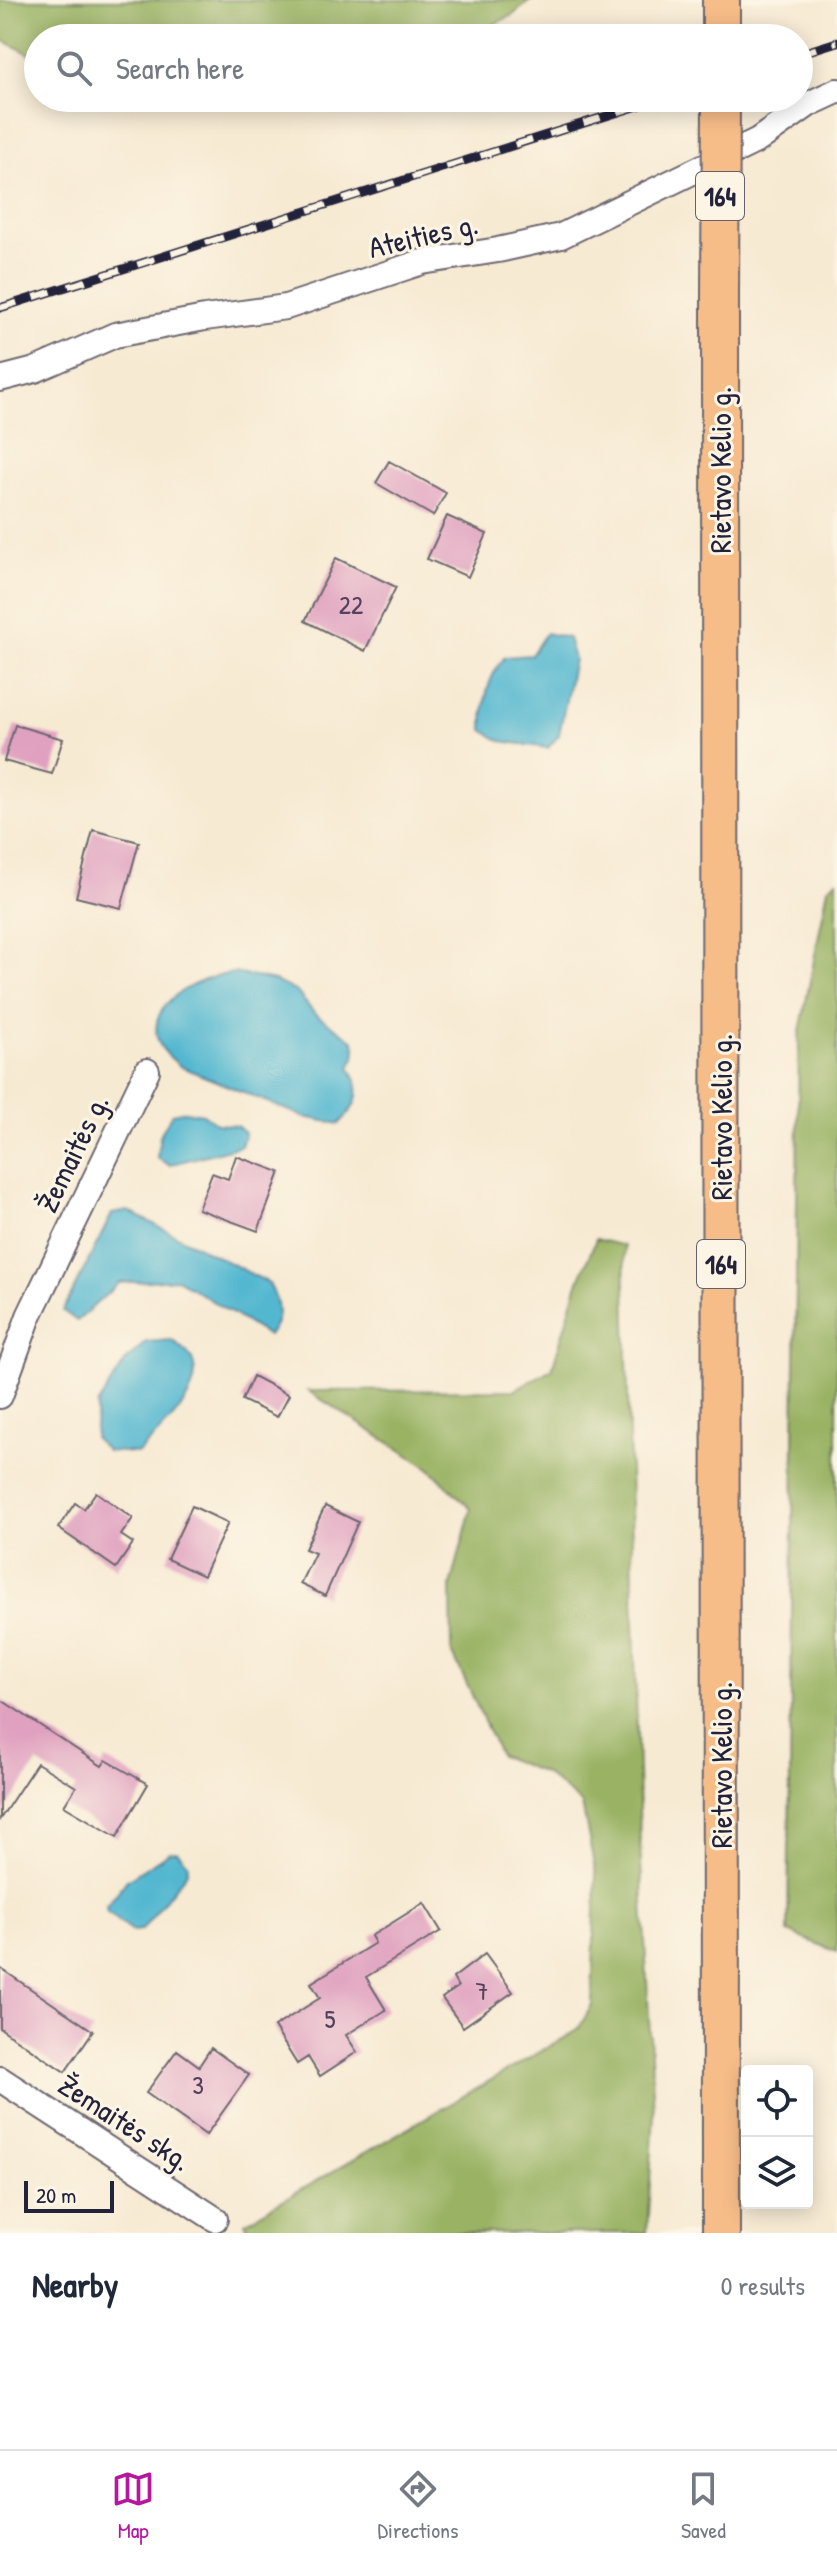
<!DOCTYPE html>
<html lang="en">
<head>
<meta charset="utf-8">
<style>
  body { margin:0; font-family:"Patrick Hand",sans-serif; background:#f2f2f3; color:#1f2937 }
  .controls { position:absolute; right:24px; bottom:24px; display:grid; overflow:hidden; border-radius:8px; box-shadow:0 4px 20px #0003 }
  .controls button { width:72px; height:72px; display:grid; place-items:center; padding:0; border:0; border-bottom:2px solid #e0e1e3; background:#fff; color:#1f2937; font:40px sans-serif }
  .scale { position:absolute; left:24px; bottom:20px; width:90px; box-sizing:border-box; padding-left:8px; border:4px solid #22223b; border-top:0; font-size:22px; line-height:28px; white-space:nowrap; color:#22223b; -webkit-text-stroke:6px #fcf5e5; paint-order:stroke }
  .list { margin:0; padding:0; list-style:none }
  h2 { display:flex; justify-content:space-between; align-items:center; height:104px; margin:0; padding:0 32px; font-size:34px }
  h2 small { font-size:26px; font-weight:400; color:#747a83 }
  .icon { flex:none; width:44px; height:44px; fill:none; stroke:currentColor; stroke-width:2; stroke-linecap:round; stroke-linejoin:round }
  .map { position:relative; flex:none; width:837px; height:2233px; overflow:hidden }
  .search { position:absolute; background:#fff; box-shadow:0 4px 20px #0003; left:24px; right:24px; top:24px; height:88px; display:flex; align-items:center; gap:20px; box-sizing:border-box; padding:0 28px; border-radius:44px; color:#747a83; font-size:30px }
  .sheet { height:216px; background:#fff }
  nav { display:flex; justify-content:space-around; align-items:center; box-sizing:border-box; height:112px; border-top:2px solid #e0e1e3; background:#fff; font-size:22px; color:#747a83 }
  nav a { display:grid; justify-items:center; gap:4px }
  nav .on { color:#b5179e }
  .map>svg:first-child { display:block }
  .forest { fill:#99b263; stroke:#5e6a4f; stroke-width:2 }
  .water { fill:#52b7d0; stroke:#3a6c86; stroke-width:2 }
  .building { fill:#e0a1c0 }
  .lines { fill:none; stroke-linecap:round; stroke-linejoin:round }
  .minor-casing { stroke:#6d6870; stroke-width:28 }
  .primary-casing { stroke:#6d6870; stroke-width:40 }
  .minor { stroke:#fff; stroke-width:24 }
  .primary { stroke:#f7bd88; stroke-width:36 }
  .rail-casing { stroke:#22223b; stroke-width:9 }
  .rail { stroke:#fcf5e5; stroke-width:6; stroke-dasharray:18; stroke-linecap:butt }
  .primary-bridge-casing { stroke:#6d6870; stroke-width:40; stroke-linecap:butt }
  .primary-bridge { stroke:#f7bd88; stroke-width:36 }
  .labels { text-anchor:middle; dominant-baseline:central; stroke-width:6; stroke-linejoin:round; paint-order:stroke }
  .number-label { font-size:26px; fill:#52425c }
  .shield { fill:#fcf5e5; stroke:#63616e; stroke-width:2 }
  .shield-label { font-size:28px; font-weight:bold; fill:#22223b }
  .street-label { font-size:30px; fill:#22223b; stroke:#fcf5e5 }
</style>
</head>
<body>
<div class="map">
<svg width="837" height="2233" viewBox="0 0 837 2233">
  <rect width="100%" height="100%" fill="#fcf5e5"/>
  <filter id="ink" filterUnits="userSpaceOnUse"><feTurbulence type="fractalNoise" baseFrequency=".0125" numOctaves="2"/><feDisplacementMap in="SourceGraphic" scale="16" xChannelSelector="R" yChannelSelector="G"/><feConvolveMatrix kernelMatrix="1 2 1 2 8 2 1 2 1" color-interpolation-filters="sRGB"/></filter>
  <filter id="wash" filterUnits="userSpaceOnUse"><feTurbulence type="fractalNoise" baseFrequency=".006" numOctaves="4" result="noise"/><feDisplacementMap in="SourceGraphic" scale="32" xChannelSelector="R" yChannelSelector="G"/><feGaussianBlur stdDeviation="1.8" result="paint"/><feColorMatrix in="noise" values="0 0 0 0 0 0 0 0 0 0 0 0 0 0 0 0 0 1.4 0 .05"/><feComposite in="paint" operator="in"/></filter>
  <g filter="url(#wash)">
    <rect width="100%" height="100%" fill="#f7ead3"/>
    <path class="forest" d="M0,0H531L513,15L466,38H38V58L0,39Z
      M837,880V1952L788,1932L799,1037L828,888Z
      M596,1239L624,1246L640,1844L654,2113L647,2233H250L245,2222L578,2030L592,2005L596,1874L582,1804L544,1773L500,1756L452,1652L451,1586L471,1509L429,1468L308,1391L514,1390L552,1369L577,1286Z"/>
    <path class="water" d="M546,633L568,638L574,659L559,735L548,748L501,741L483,730C483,703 487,677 505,657L531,655Z
      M234,973L275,981L297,992L314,1013L354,1041L356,1054L350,1068C364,1091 357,1107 339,1124L304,1117L181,1067C172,1059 160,1050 157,1037C150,997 203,977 234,973Z
      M184,1111L203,1114L217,1124L237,1126L245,1133L241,1146L169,1165L157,1158L160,1135L172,1114Z
      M128,1211L269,1283C279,1304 283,1316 268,1336L177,1279L119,1283L77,1321L63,1311L112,1214Z
      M172,1340C177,1345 188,1351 191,1358C209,1392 159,1431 138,1453L107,1451L94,1438L97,1405L125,1362L146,1342Z
      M177,1851L188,1863L187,1872L142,1930L132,1931L107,1912L106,1906L127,1880L170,1852Z"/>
    <g id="blocks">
      <path class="building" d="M389,461L446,493L433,516L376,483Z
        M447,516L487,534L468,577L427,559Z
        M336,558L396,587L365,651L305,621Z
        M15,725L63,739L52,774L4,761Z
        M93,830L139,842L121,908L76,897Z
        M236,1156L280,1172L258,1231L198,1209L212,1173L228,1179Z
        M253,1376L289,1395L277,1417L242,1400Z
        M96,1492L133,1518L121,1535L133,1543L116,1568L58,1528L75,1503L84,1509Z
        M192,1506L228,1523L203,1576L167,1559Z
        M325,1506L358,1522L325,1596L300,1584L315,1553L305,1549Z
        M0,1699L102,1766L106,1760L148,1784L117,1837L64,1806L76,1787L37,1763L0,1819Z
        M424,1903L441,1931L366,1977L386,2010L346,2035L357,2052L320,2076L308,2057L297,2064L274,2027L320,1998L311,1983L375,1943L371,1936Z
        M485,1954L513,1992L463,2027L442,1998L458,1987L453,1978Z
        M0,1968L93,2031L65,2072L0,2028Z
        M211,2048L249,2075L206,2135L146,2093L177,2050L199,2066Z"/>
    </g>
  </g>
  <g filter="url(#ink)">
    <use href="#blocks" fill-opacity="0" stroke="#6d6870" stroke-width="2"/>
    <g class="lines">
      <defs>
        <path id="minor" d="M0,379L35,370L115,335L205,318L286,307L422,262L498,250L561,236L758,140L809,104L837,91
          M0,1396L29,1316L147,1071
          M0,2079L215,2219"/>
        <path id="primary" d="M721,38V0
          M720,295L721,2233"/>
      </defs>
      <use href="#minor" class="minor-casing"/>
      <use href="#primary" class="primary-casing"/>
      <use href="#minor" class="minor"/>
      <use href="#primary" class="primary"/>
      <defs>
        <path id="rail" d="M799,54L837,42
          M0,308L663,98"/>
      </defs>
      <use href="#rail" class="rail-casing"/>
      <use href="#rail" class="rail"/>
      <defs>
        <path id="primary-bridge" d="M720,295L721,98"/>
      </defs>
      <use href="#primary-bridge" class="primary-bridge-casing"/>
      <use href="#primary-bridge" class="primary-bridge"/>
    </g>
  </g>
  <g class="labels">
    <g class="number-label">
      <text x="351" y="604">22</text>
      <text x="482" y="1990">7</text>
      <text x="330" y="2018">5</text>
      <text x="198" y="2084">3</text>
    </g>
    <g class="shield">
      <rect x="696" y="172" width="48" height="48" rx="6"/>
      <rect x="697" y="1240" width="48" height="48" rx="6"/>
    </g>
    <g class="shield-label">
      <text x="720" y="196">164</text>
      <text x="721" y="1264">164</text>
    </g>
    <g class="street-label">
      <text transform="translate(423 235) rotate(-13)">Ateities g.</text>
      <text transform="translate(720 470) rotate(-90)">Rietavo Kelio g.</text>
      <text transform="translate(721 1117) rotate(-90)">Rietavo Kelio g.</text>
      <text transform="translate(72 1153) rotate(-64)">Žemaitės g.</text>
      <text transform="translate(721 1765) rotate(-90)">Rietavo Kelio g.</text>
      <text transform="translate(125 2122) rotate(33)">Žemaitės skg.</text>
    </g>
  </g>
</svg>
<div class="controls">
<button><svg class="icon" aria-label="locate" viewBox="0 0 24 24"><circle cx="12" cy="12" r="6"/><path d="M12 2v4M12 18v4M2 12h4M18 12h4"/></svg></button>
<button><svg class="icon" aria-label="layers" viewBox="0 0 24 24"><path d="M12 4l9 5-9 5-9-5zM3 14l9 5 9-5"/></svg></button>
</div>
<div class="scale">20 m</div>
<div class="search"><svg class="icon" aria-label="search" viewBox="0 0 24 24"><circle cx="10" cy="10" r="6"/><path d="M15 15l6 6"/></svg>Search here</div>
</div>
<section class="sheet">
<h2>Nearby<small>0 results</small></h2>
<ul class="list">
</ul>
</section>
<nav>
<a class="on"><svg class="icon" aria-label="map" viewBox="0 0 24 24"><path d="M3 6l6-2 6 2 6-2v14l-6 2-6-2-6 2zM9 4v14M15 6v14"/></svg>Map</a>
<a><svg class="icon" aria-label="directions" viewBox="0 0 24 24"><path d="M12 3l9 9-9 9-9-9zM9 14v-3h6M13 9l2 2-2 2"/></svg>Directions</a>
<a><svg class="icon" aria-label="saved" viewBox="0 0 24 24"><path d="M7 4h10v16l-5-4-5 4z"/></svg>Saved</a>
</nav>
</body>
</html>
